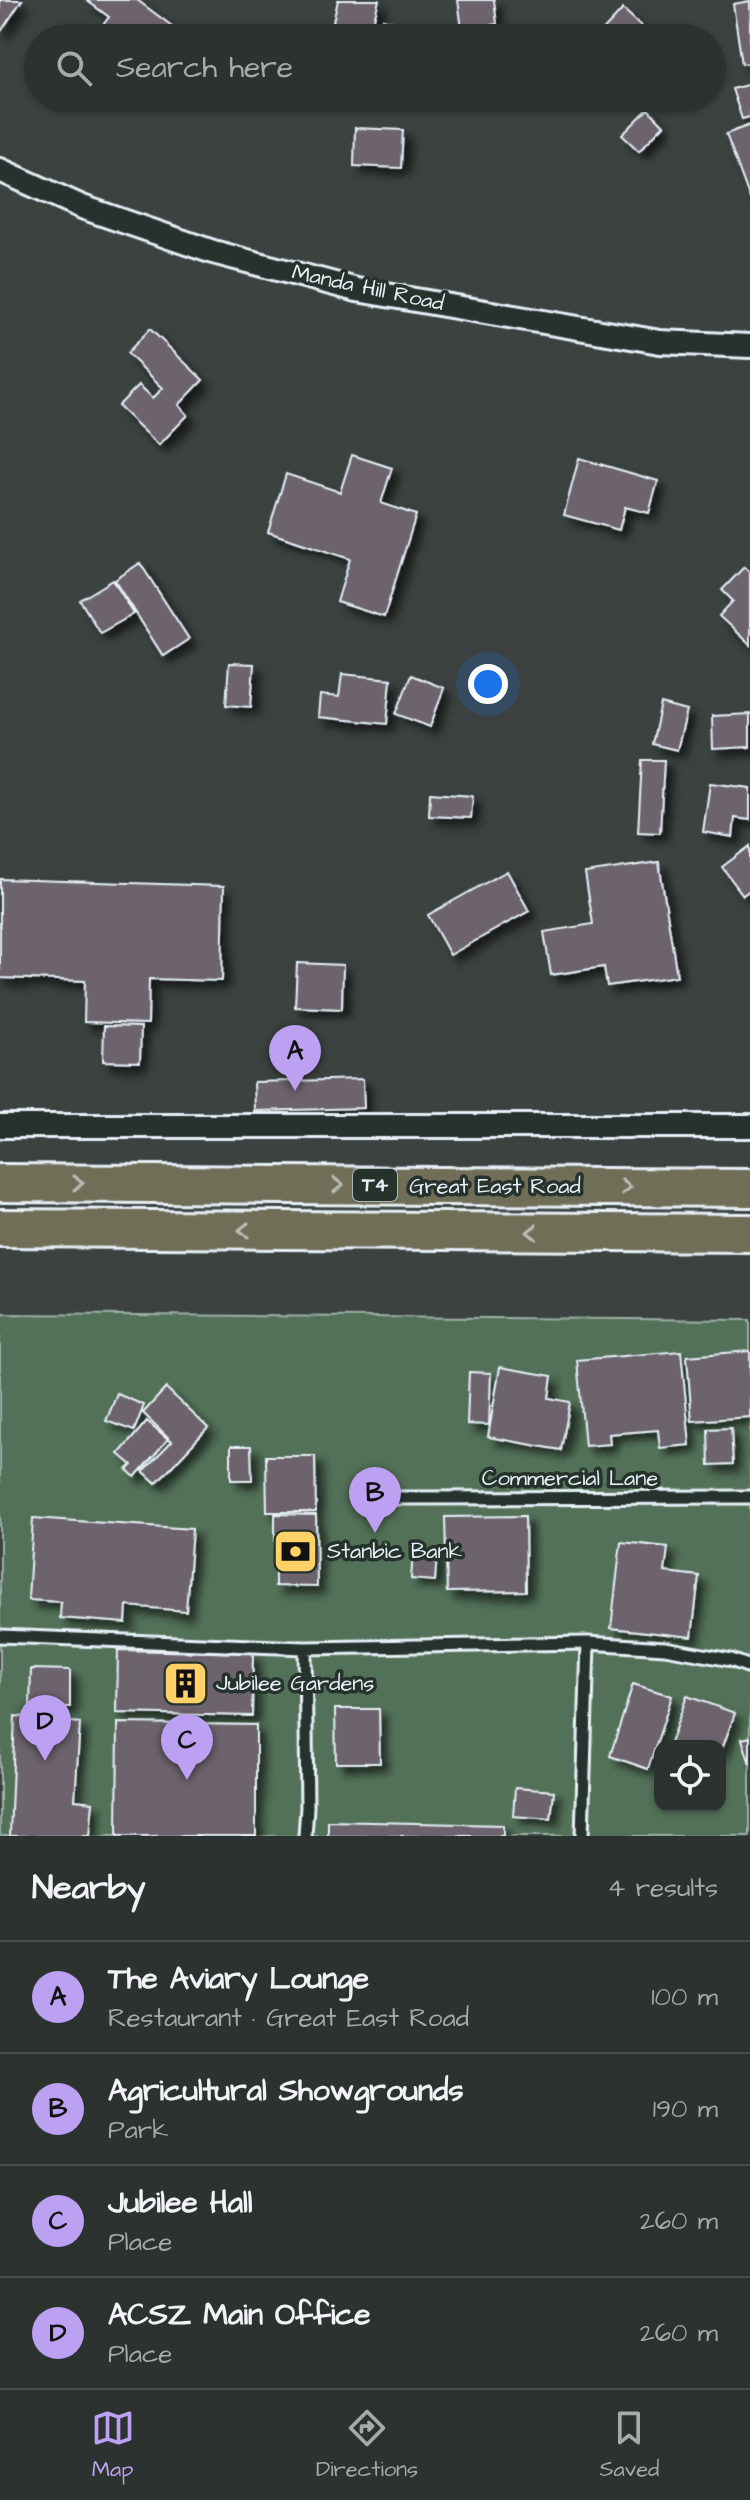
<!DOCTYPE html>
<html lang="en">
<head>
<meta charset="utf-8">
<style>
  body { margin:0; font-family:"Architects Daughter",sans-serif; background:#343a38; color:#f1f3f6 }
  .controls { position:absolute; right:24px; bottom:24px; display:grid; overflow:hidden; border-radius:16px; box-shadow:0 2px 6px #0004 }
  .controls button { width:72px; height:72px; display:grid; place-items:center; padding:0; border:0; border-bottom:2px solid #484d4c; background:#2c3230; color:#f1f3f6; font:40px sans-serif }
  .you { position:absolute; left:488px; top:684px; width:28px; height:28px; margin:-20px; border:6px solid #fff; border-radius:50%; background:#1a73e8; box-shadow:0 0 0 12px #1a73e833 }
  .badge { display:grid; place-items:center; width:52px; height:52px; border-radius:50%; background:#bca0f2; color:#111; font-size:26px; font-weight:700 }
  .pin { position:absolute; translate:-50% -66px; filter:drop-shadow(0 2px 4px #0008) }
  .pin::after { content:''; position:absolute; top:42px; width:28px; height:24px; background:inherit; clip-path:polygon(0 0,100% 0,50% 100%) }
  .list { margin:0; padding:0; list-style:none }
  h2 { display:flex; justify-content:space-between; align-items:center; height:104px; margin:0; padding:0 32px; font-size:34px }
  h2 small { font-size:26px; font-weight:400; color:#a6aaab }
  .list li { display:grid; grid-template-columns:52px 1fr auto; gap:24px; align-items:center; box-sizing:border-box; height:112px; padding:0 32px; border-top:2px solid #484d4c }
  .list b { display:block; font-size:30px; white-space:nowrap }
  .list p { margin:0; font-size:26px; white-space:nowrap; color:#a6aaab }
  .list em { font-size:26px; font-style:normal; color:#a6aaab }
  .icon { flex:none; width:44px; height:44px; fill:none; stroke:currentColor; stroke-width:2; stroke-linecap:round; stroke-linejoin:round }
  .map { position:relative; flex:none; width:750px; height:1836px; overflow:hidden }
  .search { position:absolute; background:#2c3230; box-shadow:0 2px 6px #0004; left:24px; right:24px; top:24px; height:88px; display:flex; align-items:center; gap:20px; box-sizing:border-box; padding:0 28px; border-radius:44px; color:#a6aaab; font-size:30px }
  .sheet { height:552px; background:#2c3230 }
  nav { display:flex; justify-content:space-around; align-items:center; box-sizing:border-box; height:112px; border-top:2px solid #484d4c; background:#2c3230; font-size:22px; color:#a6aaab }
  nav a { display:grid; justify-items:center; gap:4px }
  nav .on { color:#bca0f2 }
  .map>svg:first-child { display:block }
  .green { fill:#537159; stroke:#9eb1a8; stroke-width:2; fill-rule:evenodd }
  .building { fill:#6c646c; stroke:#e8f1f8; stroke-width:2; filter:url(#shadow) }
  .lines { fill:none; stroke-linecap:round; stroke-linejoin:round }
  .lane-casing { stroke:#e8f1f8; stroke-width:17 }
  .street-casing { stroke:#e8f1f8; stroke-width:28 }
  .primary-casing { stroke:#e8f1f8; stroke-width:42 }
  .lane { stroke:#26332d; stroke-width:11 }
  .street { stroke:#26332d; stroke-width:22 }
  .primary { stroke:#716e59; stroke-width:36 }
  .oneway { stroke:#b8bdb8 }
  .labels { text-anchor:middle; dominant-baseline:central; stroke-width:7; stroke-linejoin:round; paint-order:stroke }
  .shield { fill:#26332d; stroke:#aeb8bb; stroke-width:2 }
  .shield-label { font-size:20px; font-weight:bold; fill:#e8f1f8 }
  .street-label { font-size:22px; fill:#e8f1f8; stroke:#26332d }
  .poi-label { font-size:22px; fill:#e8f1f8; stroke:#26332d; text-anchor:start }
</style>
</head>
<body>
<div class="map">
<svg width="750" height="1836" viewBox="0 0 750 1836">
  <defs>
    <filter id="shadow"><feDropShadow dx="7" dy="7" stdDeviation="4" flood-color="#0009"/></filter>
  </defs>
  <rect width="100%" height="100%" fill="#3b4240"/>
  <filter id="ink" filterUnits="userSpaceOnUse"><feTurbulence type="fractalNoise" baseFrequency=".0125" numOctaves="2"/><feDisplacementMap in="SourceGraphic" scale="16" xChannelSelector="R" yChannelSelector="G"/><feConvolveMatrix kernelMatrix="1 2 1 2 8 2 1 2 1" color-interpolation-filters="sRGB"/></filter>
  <g filter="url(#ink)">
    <path class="green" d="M0,1314L750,1320V1836H0ZM660,1746H720V1806H660Z"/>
    <path class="building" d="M0,0H22L0,33Z
      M86,0H137L188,38H101L96,34L109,17Z
      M338,0H379L371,31L333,22Z
      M458,0H494L497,24L462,29Z
      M750,1V63L742,64L733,4Z
      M623,9L654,38H596Z
      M383,19L446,37V38H378Z
      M750,84V117L742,119L732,89Z
      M648,109L664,125L639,151L622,135Z
      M750,125V199L726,134Z
      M355,128L403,130L401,168L354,166Z
      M150,329L203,380L179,405L188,415L159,445L118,406L139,385L153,398L163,388L127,353Z
      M352,455L392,468L381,503L416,515L384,617L337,602L350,559L268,532L286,474L340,492Z
      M579,458L658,481L649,513L625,507L619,530L564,515Z
      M140,563L189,639L163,656L115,580Z
      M744,567L750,573V645L719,616L733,601L722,590Z
      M113,580L134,614L100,633L80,600Z
      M229,663L254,664L251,707L226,705Z
      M342,674L391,679L387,724L318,717L320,695L339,697Z
      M411,675L444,688L430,727L396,714Z
      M661,704L687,711L677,750L652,744Z
      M750,714V747L713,749L712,716Z
      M642,760H664L660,833L638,832Z
      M710,783L750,788V820L735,818L733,837L703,832Z
      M430,793L473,796L471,818L429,816Z
      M750,846V890L743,895L722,867Z
      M659,862L677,976L607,986L604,967L551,975L544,932L593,924L585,873Z
      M507,871L529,911L450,955L428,915Z
      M0,879L224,886L222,981L149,979L148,1024L84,1022L85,981L0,978Z
      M297,963L343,965L342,1009L295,1007Z
      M104,1026L141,1027L140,1062L103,1061Z
      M363,1079L364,1108L255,1111L254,1082Z
      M681,1351L690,1445L660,1448L658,1430L609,1434L610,1444L585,1446L577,1360Z
      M750,1351V1417L692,1421L687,1356Z
      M500,1367L552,1376L549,1398L570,1402L561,1450L488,1437Z
      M469,1372L491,1373L489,1425L467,1424Z
      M166,1388L208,1428L156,1483L143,1471L172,1441L143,1413Z
      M117,1394L144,1405L134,1431L106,1421Z
      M147,1421L168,1439L135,1477L127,1470L132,1465L119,1454Z
      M731,1428L733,1464L709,1465L708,1429Z
      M231,1446H251L252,1480H231Z
      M266,1456H315L316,1512H267Z
      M275,1514L316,1515L317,1587L275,1586Z
      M525,1516L526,1591L447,1592L445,1517Z
      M33,1518L192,1529L186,1611L127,1606L126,1623L60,1618L61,1602L28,1600Z
      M621,1542L668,1547L665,1572L699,1576L692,1637L611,1628Z
      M413,1552L437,1554L435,1581L411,1579Z
      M118,1650L253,1653L252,1716L117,1713Z
      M31,1669L70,1670V1707H30Z
      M633,1684L672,1696L648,1769L610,1756Z
      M687,1696L735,1713L720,1755V1746H669Z
      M335,1709H379L380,1763H336Z
      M15,1716L80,1723L75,1800L93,1802L90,1836H10Z
      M118,1723L256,1725V1836H117Z
      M750,1737V1764L742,1739Z
      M515,1788L554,1791L551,1819L513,1816Z
      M328,1821L503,1825V1836H328Z"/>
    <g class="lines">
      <defs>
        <path id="lane" d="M390,1498L750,1497
          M0,1636L305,1648L588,1643L665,1648L731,1660L750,1667
          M305,1648L307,1807L305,1836
          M582,1836L588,1643"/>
        <path id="street" d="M0,170L82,207L213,252L357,290L660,342L750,346
          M0,1126H750"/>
        <path id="primary" d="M0,1183L750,1188
          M0,1228L750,1233"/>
      </defs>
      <use href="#lane" class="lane-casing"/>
      <use href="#street" class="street-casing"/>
      <use href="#primary" class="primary-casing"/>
      <use href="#lane" class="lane"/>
      <use href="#street" class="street"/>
      <use href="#primary" class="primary"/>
    </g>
    <defs><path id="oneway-chevron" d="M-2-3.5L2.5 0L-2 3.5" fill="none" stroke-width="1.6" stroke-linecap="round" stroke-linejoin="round" transform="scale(2)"/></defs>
    <g class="oneway">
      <use href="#oneway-chevron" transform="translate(78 1183)"/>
      <use href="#oneway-chevron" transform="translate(338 1185)"/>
      <use href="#oneway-chevron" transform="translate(626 1187)"/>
      <use href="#oneway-chevron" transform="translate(244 1230) rotate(-180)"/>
      <use href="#oneway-chevron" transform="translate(532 1232) rotate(-180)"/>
    </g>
  </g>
  <defs>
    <symbol id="bank-square" viewBox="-11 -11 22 22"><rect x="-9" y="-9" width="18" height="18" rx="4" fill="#ffd166" stroke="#26332d"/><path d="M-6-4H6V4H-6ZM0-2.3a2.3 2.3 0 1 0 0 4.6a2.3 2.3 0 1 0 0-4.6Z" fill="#111"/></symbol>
    <symbol id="building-square" viewBox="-11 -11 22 22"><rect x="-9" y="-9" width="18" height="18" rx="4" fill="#ffd166" stroke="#26332d"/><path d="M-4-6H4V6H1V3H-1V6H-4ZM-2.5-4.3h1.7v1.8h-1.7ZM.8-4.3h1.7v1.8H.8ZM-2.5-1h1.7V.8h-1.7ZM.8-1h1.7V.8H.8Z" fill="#111"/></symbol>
  </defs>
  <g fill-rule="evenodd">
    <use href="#bank-square" x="270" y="1526" width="51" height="51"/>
    <use href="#building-square" x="160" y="1658" width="51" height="51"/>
  </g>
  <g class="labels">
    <rect class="shield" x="353" y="1169" width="44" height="32" rx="6"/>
    <g class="shield-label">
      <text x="375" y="1185">T4</text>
    </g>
    <g class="street-label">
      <text transform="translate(368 288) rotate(12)">Manda Hill Road</text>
      <text x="495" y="1186">Great East Road</text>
      <text x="570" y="1478">Commercial Lane</text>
    </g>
    <g class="poi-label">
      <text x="327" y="1551">Stanbic Bank</text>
      <text x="216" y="1683">Jubilee Gardens</text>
    </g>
  </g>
</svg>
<div class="controls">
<button><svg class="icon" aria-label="locate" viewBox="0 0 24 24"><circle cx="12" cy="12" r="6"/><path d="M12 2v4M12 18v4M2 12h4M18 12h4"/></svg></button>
</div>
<div class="you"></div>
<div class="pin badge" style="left:295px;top:1091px">A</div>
<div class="pin badge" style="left:375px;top:1533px">B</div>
<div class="pin badge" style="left:187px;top:1780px">C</div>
<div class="pin badge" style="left:45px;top:1761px">D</div>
<div class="search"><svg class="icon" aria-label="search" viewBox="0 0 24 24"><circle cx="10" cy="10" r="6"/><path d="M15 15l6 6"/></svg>Search here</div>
</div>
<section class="sheet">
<h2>Nearby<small>4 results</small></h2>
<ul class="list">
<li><span class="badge">A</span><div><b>The Aviary Lounge</b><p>Restaurant · Great East Road</p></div><em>100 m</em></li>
<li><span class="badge">B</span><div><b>Agricultural Showgrounds</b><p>Park</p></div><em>190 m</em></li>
<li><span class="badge">C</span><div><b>Jubilee Hall</b><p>Place</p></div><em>260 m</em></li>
<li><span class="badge">D</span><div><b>ACSZ Main Office</b><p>Place</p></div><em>260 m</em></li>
</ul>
</section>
<nav>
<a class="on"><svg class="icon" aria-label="map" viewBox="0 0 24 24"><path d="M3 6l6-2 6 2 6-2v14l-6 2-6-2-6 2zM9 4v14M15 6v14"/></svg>Map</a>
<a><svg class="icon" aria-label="directions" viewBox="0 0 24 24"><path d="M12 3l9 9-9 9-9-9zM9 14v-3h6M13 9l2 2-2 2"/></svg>Directions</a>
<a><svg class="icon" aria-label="saved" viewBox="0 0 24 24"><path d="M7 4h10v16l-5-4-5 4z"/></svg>Saved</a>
</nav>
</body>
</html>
